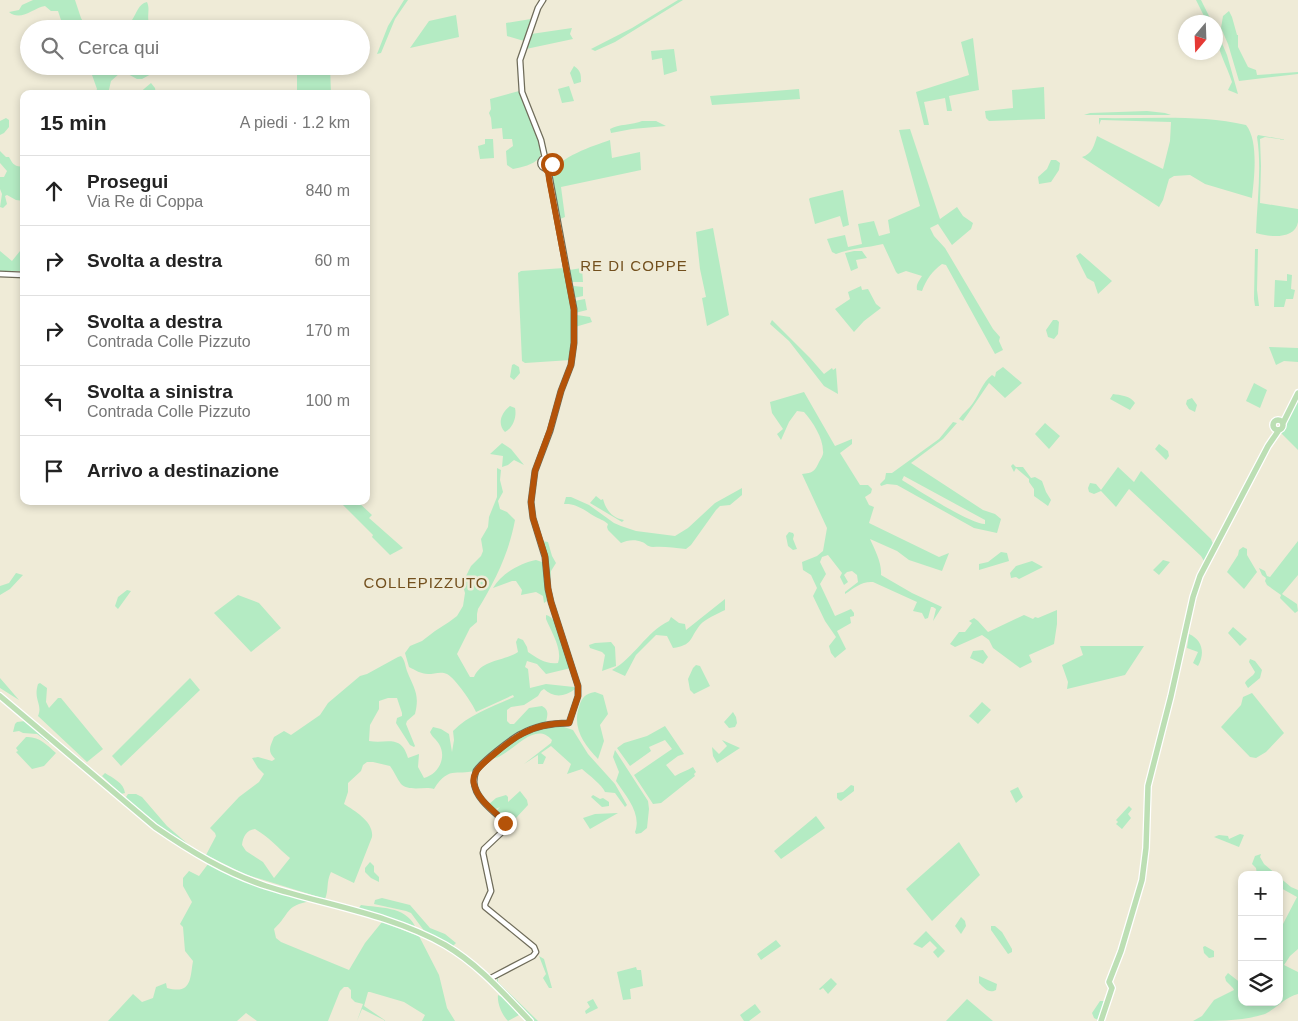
<!DOCTYPE html>
<html lang="it">
<head>
<meta charset="utf-8">
<style>
  body { margin:0; font-family:Helvetica,sans-serif; background:#f2f2f2; color:#222 }
  .controls { position:absolute; right:15px; bottom:15px; display:grid; overflow:hidden; border-radius:10px; box-shadow:0 2px 8px #0003 }
  .controls button { width:45px; height:45px; display:grid; place-items:center; padding:0; border:0; border-bottom:1px solid #e0e0e0; background:#fff; color:#222; font:25px sans-serif }
  .compass { position:absolute; left:1178px; top:15px; width:45px; height:45px; border-radius:50%; background:#fff; box-shadow:0 2px 8px #0003; rotate:199deg }
  .stop { position:absolute; width:15px; height:15px; margin:-11px; border:4px solid #b45309; border-radius:50%; background:#fff }
  .stop.end { background:#b45309; border-color:#fff; box-shadow:0 1px 5px #0008 }
  .list { margin:0; padding:0; list-style:none }
  h2 { display:flex; justify-content:space-between; align-items:center; height:65px; margin:0; padding:0 20px; font-size:21px }
  h2 small { font-size:16px; font-weight:400; color:#767676 }
  .list li { display:grid; grid-template-columns:32px 1fr auto; gap:15px; align-items:center; box-sizing:border-box; height:70px; padding:0 20px; border-top:1px solid #e0e0e0 }
  .list b { display:block; font-size:19px; white-space:nowrap }
  .list p { margin:0; font-size:16px; white-space:nowrap; color:#767676 }
  .list em { font-size:16px; font-style:normal; color:#767676 }
  .icon { flex:none; width:28px; height:28px; fill:none; stroke:currentColor; stroke-width:2; stroke-linecap:round; stroke-linejoin:round }
  .map { position:relative; flex:none; width:1298px; height:1021px; overflow:hidden }
  .search { position:absolute; background:#fff; box-shadow:0 2px 8px #0003; left:20px; top:20px; width:350px; height:55px; display:flex; align-items:center; gap:12px; box-sizing:border-box; padding:0 18px; border-radius:28px; color:#767676; font-size:19px }
  .panel { position:absolute; background:#fff; box-shadow:0 2px 8px #0003; left:20px; top:90px; width:350px; height:415px; border-radius:10px }
  .map>svg:first-child { display:block }
  .green { fill:#b4ebc3; fill-rule:evenodd }
  .lines { fill:none; stroke-linecap:round; stroke-linejoin:round }
  .minor-casing { stroke:#6f6c5a; stroke-width:7 }
  .major-casing { stroke:#fff; stroke-width:8 }
  .minor { stroke:#fff; stroke-width:4.5 }
  .major { stroke:#bcdfb4; stroke-width:5.5 }
  .route { stroke:#b45309; stroke-width:6 }
  .labels { text-anchor:middle; dominant-baseline:central; stroke-width:5; stroke-linejoin:round; paint-order:stroke }
  .neighbourhood-label { font-size:15px; letter-spacing:1px; fill:#73501e; stroke:#efebd7 }
</style>
</head>
<body>
<div class="map">
<svg width="1298" height="1021" viewBox="0 0 1298 1021">
  <rect width="100%" height="100%" fill="#efebd7"/>
  <path class="green" d="M33,0H75L81,18L87,29H64L58,11H51L45,6C33,8 21,22 9,12L19,10L22,5Z
    M404,0H408L395,19L381,53L377,54L388,26Z
    M678,0H683L615,42L595,51L591,49L632,28Z
    M1196,0H1201L1212,22H1207Z
    M147,2C151,11 145,16 151,29H141L138,22L132,20C137,13 138,4 147,2Z
    M1229,11L1232,17L1237,35H1238V47L1248,67L1256,70L1257,75L1298,72V74L1239,81L1228,44L1221,28L1223,16Z
    M456,15L459,37L410,48L429,21Z
    M531,19L524,41L507,36L506,23Z
    M572,28L570,34L573,39L526,49L531,34Z
    M1216,29L1227,55L1238,94L1228,90L1232,82C1227,66 1215,46 1216,29Z
    M973,38L979,90L949,96L952,111H947L945,98L924,102L929,125H924L916,92L969,75L961,42Z
    M674,49L677,71L664,75L662,58L652,60L651,51Z
    M100,66H167L169,70L167,73H153L142,79H137L126,73H120L111,81L108,94H95L97,89L91,72L93,69Z
    M321,66H330L331,94H297V71Z
    M574,66C581,71 581,74 581,82L574,84L570,73Z
    M151,83L155,88L156,94H138Z
    M569,86L574,101L562,103L558,89Z
    M1044,87L1045,119L989,121L986,118L985,111L1013,108L1012,90Z
    M799,89L800,99L712,105L710,96Z
    M519,91C524,104 547,148 539,158C533,165 522,167 513,169L507,165L506,151L513,146L512,139H503L502,128L492,129L491,118L489,113L491,109L490,99Z
    M1147,111L1165,113L1171,115H1084L1090,113Z
    M6,118L9,120V127L4,133L0,135V121Z
    M1099,118C1147,119 1199,114 1246,125C1259,141 1254,179 1252,198L1205,184L1190,175L1174,176L1169,179L1163,200L1159,207L1082,157C1092,154 1094,146 1097,136L1163,169L1170,141L1171,122L1101,120L1099,125Z
    M642,121H656L666,126L632,129L611,133L610,129C618,124 633,125 642,121Z
    M910,129L940,219L957,207L963,216L973,223L971,229L952,245L938,224L930,228L934,236L945,248L993,329L1000,337L999,341L1003,350L995,354L946,265L942,264C932,271 926,280 922,291L917,290C916,284 919,281 922,276L906,271L898,274L896,272L883,244C866,248 852,248 836,254L832,252L827,239L845,235L848,247L862,244L858,224L874,221L879,236L890,233L888,220L920,206L899,130Z
    M1258,135L1287,140L1265,137L1260,139L1261,166L1260,203L1298,209C1298,213 1298,218 1298,222C1295,240 1269,237 1256,233C1257,202 1262,168 1257,137Z
    M485,139H493L494,158L480,159L478,146L485,144Z
    M610,140L612,158L640,152L641,170L561,187L565,217L560,219L552,174C558,157 593,146 610,140Z
    M0,151L6,157H9C12,163 15,168 24,166V201L16,200L7,195L5,196L7,204L3,208L0,207L2,194L0,189V177H4L7,171L0,163Z
    M1051,160H1056L1060,163L1059,170L1051,182L1039,184L1038,177L1047,169Z
    M843,190L849,225L843,227L840,216L815,224L809,199L810,198Z
    M713,228L729,315L707,326L702,298L706,297L700,269L696,232Z
    M24,246V271H0V251L12,261Z
    M1255,249H1258L1257,290L1259,306H1255L1254,299Z
    M854,251H862L867,258L856,260L858,268L851,271L845,253Z
    M1080,253L1112,281L1098,294L1094,282L1087,278L1076,256Z
    M564,268L572,318L571,360L525,363L522,361L518,273L521,271Z
    M582,268L583,282H571L569,270Z
    M1287,274L1292,275L1291,289L1295,290L1293,299H1286L1284,307H1274L1275,280L1287,281Z
    M574,286L583,287V296L574,298L572,287Z
    M861,286L862,290L868,289L876,304L881,308L864,321L854,332L835,309L850,299L848,292Z
    M585,299L587,310L575,313L574,301Z
    M577,315L590,317L592,322L575,327V316Z
    M772,320L810,358L824,374L832,368L833,370L836,368L838,394L824,386L789,341L770,324Z
    M1053,320H1057L1059,322L1058,334L1054,339L1048,337L1046,330Z
    M1269,347L1298,348V362L1284,361L1276,365Z
    M514,364L519,367L520,373L514,380L510,377L512,365Z
    M1003,367L1022,383L1005,398L989,383L963,421L959,419C963,413 969,409 973,403C980,393 982,383 992,375L995,377L996,372Z
    M1254,383L1267,390L1260,408L1246,401Z
    M804,392L835,446L852,439V444L840,453L860,485H868L872,489L871,493L865,497L869,505L874,507L869,523L939,557L949,553L942,571L909,560L897,551L870,539C875,550 882,563 881,575L912,593L942,607L933,621L936,609L933,607H931L928,618L925,619L922,613L913,611L917,602L873,582C862,581 854,588 845,594V592L858,582L857,575L852,571L847,572L844,575L848,582L844,585L840,577L842,573L828,555L822,557L820,562L826,574L820,584L835,616L851,609L854,613V616L850,617L851,623L837,631L846,649L835,658L831,653L829,646L836,637L825,621L813,596L817,588L811,575L803,570L802,562L817,556L823,551L827,528L802,474C813,473 815,471 819,462C821,458 824,455 823,451C823,438 813,422 804,412L797,411L789,422L781,440L777,434L783,429L772,413L770,402Z
    M1113,394C1120,395 1131,396 1135,403L1130,410L1110,399Z
    M1192,398L1197,405L1195,412L1189,409L1186,404L1187,400Z
    M1298,400V450L1281,433Z
    M510,406L515,408C517,417 513,428 505,432C497,424 501,413 510,406Z
    M953,422L957,423L943,439L911,463L983,510L995,514L1001,519L997,533L974,528L897,485L887,484L881,486L880,484L885,479L886,473H892L939,439ZM904,476L985,520V524C970,524 918,490 902,480Z
    M1045,423L1060,436L1049,449L1035,434Z
    M502,443L511,449L524,465L514,460L508,465L502,467L503,456L490,454Z
    M1159,444L1168,451L1169,456L1166,460L1155,449Z
    M1013,464L1016,467H1023L1031,478L1035,477L1042,481L1046,492L1051,500L1048,506L1034,496V489L1029,482V479L1016,468L1014,472L1011,466Z
    M1118,467L1134,482L1141,471L1211,539L1213,544L1204,561L1201,556L1129,489L1116,507L1101,491L1094,494L1089,492L1088,488L1090,483L1096,484L1101,490Z
    M497,468L501,470L500,480L503,492L498,501L500,509L507,512L515,520C509,553 495,581 478,609L477,614V622L470,628L457,654L470,677H474C482,659 503,662 518,652L516,642L518,638L523,640L527,647L528,652C537,658 547,665 558,663C563,650 551,631 546,619V615C559,617 567,655 571,668L546,674L537,664L527,661L525,667L528,669L530,688L546,684L574,687L575,689C565,697 553,698 544,689L541,691L538,696L524,705L511,707L507,710V721L510,724H514L529,708L542,706C551,711 546,717 546,724L522,733L478,769C459,778 450,763 434,789C425,786 409,792 401,784C397,779 394,771 390,766L373,762H367L363,765L361,771L348,783V792L344,804C355,811 374,822 372,837L354,883L331,872C326,882 329,890 325,899L244,874L206,855L216,836L215,833L210,828L239,797L259,782L264,774L258,768L252,758L258,757L272,761L275,759C267,751 270,747 274,737L284,731L291,735L320,715L328,703L360,676L367,674L398,657L401,656C405,660 405,665 407,671C414,689 420,694 415,714L407,721L406,724L415,746L414,747L410,745L396,723L397,718L402,716V713L397,698H388L379,701V709L370,725L369,741C387,744 401,734 408,758L419,754L418,767L424,778C439,774 447,757 439,744C436,739 432,737 430,732L433,727L441,729L449,734L452,752L454,740L453,731C468,715 494,706 514,697L513,695L476,712C473,704 455,678 447,674C441,671 434,674 428,674C421,674 415,670 409,667L405,653L410,646L422,641L435,631L449,622L457,616L463,606L465,593L463,586L464,580L471,566L481,556L483,551L481,539L488,527L489,517L497,497ZM255,829C269,837 278,848 290,858L274,878L263,862L246,851L242,845C243,837 246,830 255,829Z
    M742,488V495L730,505L720,506L716,510L691,545L686,549C674,548 664,546 653,547C647,547 646,543 642,542C635,539 627,540 621,543L608,530L607,527L608,524C604,520 599,519 594,516C584,510 576,503 564,504L566,497H571L589,505L614,523L621,526L636,531L675,536L688,528L715,503Z
    M596,496L601,500L603,499C606,510 612,518 624,520L622,522L590,503Z
    M339,501H357L372,515L369,518L403,548L390,555L372,537L373,535Z
    M789,532L793,533L794,535L793,539L797,549L793,550L788,546L786,536Z
    M542,541L548,542L552,556L556,563L551,571L550,584L548,564Z
    M1298,541V575L1282,594L1297,604L1298,611L1295,613L1280,598L1281,595L1267,585L1265,581L1266,578L1262,575L1259,568L1265,571L1267,576L1270,577Z
    M1243,547L1247,549V555L1257,572L1244,589L1227,572L1238,555L1239,550Z
    M1001,552L1007,553L1009,561L979,570V564L988,562Z
    M536,560L542,562L543,565L547,601L544,603L543,596L536,592L521,595L522,590L516,581H512L493,588C501,574 520,563 536,560Z
    M1163,560L1170,562L1159,575L1153,570Z
    M1032,561L1043,567L1019,579L1016,577L1011,578L1010,573L1016,566Z
    M16,573L23,575L10,589L0,595V586L9,583Z
    M127,590L131,591L118,609L115,606L118,597Z
    M238,595L259,603L281,628L251,652L214,613Z
    M725,599V610C717,614 705,619 700,625C689,639 693,645 673,648L667,636L656,635L636,655L625,676L612,670C634,658 646,632 669,621L671,617L679,623L685,624L686,630Z
    M1057,610V624L1054,644L1029,655L1032,662L1020,668L993,648L989,640L982,635L955,647L950,644L959,632H965L972,623L969,621L974,618L978,621L988,632L1024,615L1033,619L1035,617L1038,618Z
    M1233,627L1247,639L1240,646L1228,633Z
    M1189,634C1203,640 1205,654 1198,666L1193,663L1198,652L1187,648Z
    M611,642L615,647L616,666L602,671L605,655L602,652L590,648L589,645L595,643Z
    M1080,646H1144L1125,675L1067,689L1068,682L1062,665L1083,655Z
    M983,650L988,657L983,664L970,658L973,651Z
    M1250,659L1255,661L1262,670L1260,678L1248,688L1245,683C1247,678 1253,677 1255,672L1249,662Z
    M696,665L700,666L710,686L694,694L690,690L688,679L693,668Z
    M0,678L19,700L0,688Z
    M190,678L200,690L121,766L112,756Z
    M40,683L47,688L46,702L49,708L58,698H61L103,749L87,762L38,716C43,704 33,700 38,684Z
    M595,692L603,695L608,714L600,725L604,741L598,759C584,744 572,728 579,707C582,697 585,694 595,692Z
    M1252,693L1284,733L1266,752L1256,758L1250,757L1221,727L1241,705L1243,697Z
    M982,702L991,710L978,724L969,716Z
    M733,712L736,717L737,723L735,727L729,728L724,722Z
    M25,721L53,742L49,743L37,734L23,733L19,731L13,732L15,724L17,722Z
    M546,726H561L573,730L588,754L615,784L627,805L625,807L615,793L605,792C602,785 589,775 582,769L567,774L571,764L551,746L541,753L546,757L543,764H538V755L524,764L551,743L552,740C533,718 510,758 491,759L521,735Z
    M665,726L684,754L678,756L666,765L675,776C681,772 687,771 693,767L696,772L694,774L695,776L661,803L653,804L634,775L672,749L665,740L649,747L651,751L630,766L617,748L624,743L647,736Z
    M26,737C39,736 47,745 56,753L44,766L32,769L16,752L18,751L16,748Z
    M722,740L740,748L717,763L713,756L712,747L719,754L727,746Z
    M615,750L648,801L649,809L647,828L641,833L636,834L635,832C642,814 626,796 616,781L619,772L613,757Z
    M105,773C113,778 124,783 125,793L121,794L102,776Z
    M851,785L854,786V791L841,801L839,800L837,798V793L843,792Z
    M1018,787L1023,797L1016,803L1010,791Z
    M520,791L527,800L528,805L516,818L512,817L508,819L497,810L500,807L494,810L488,805L496,798L506,795L508,797V802Z
    M128,794H136L142,797L167,826L189,845L188,846C169,835 137,816 126,797Z
    M593,795L600,799L603,798L609,802V806L602,807L591,797Z
    M1129,806L1132,809L1128,814L1131,818L1122,829L1116,824L1118,822L1116,820Z
    M618,813L590,829L583,818L595,814Z
    M816,816L825,828L781,859L774,851Z
    M1240,834L1244,835L1239,847L1214,837L1219,835L1228,836L1229,839Z
    M959,842L980,875L932,921L906,889Z
    M1261,854L1260,857L1264,864L1277,875H1257L1256,868L1252,864L1255,856Z
    M370,862L374,866V872L379,877V882L371,878L365,872V868Z
    M208,864L247,882L311,901C284,906 291,913 274,929L276,938L281,942L349,970L365,943L382,922L419,936L439,975L447,1008L455,1021H422L425,1015L404,1002L370,992H368L364,1006L386,1021L362,1009L357,1021L363,1004L355,1002L351,998V990L348,987H344L340,991L328,1021H257L246,1013L237,1021H108L133,994L142,1002L153,998L156,987L166,983L167,988C192,995 190,978 193,961L185,951L183,927L180,924L192,902L183,886V878L189,871L199,876Z
    M1279,877L1291,887L1298,890V949L1290,956L1284,965L1298,972V994C1285,997 1277,1008 1265,1014C1243,1021 1217,1021 1193,1021L1202,1016L1214,1000L1234,990L1233,988L1226,981L1225,977L1228,973L1242,984V1002H1279V925L1283,924L1297,897L1279,887Z
    M382,898L410,905L430,928L445,934L456,943L452,947L425,932L411,913L406,911L374,904L375,900Z
    M361,905C379,908 405,906 415,926L358,909Z
    M961,917L965,921L966,926L961,934L955,926Z
    M991,926H995L1002,932L1012,949V952L1008,954L991,930Z
    M926,931L945,951L938,958L933,952L937,948L930,941L922,948L913,944Z
    M776,940L781,946L761,960L757,954Z
    M1205,946L1214,951V957L1209,958L1204,953L1203,947Z
    M539,956L544,959L552,988H549L543,978L546,974Z
    M636,967L637,970H641L643,986L630,989L631,999L623,1000L617,972Z
    M503,973L505,974L498,978V982L538,1021H534L497,984V977Z
    M979,976L997,984L996,990C989,994 984,988 979,983Z
    M831,978L837,984L828,994L823,988L820,990L819,989Z
    M498,995L502,997L519,1015L508,1021C502,1015 497,1003 498,995Z
    M593,999L598,1008L586,1014L585,1011L590,1007L587,1002Z
    M967,999L993,1021H946Z
    M1100,1001H1105L1100,1021L1094,1018L1092,1013Z
    M755,1004L761,1012L749,1021H744L740,1015Z"/>
  <g class="lines">
    <defs>
      <path id="minor" d="M543,0L538,8L520,60L522,92L541,140L545,158
        M540.5 163a5.5 5.5 0 1 1 11 0a5.5 5.5 0 1 1-11 0Z
        M0,274L24,275
        M489,979L533,956L536,952L534,947L485,907V904L491,891L483,853L484,849L503,831L505,825L504,821C493,811 475,798 474,782C474,778 475,774 476,771C482,762 511,739 521,734C535,726 553,723 569,723L578,696V686L551,602L548,589L545,557L533,518L531,502L535,471L550,431L561,391L571,365L574,343V309L548,169"/>
      <path id="major" d="M1273 425a5 5 0 1 1 10 0a5 5 0 1 1-10 0Z
        M1283,423L1298,393
        M0,696L155,827C190,851 226,873 266,886C325,905 390,914 445,945C478,964 504,994 530,1021
        M1101,1021L1112,988L1109,982L1121,951L1142,880L1146,848L1148,786L1171,696L1193,597L1200,576L1268,446L1279,430"/>
    </defs>
    <use href="#minor" class="minor-casing"/>
    <use href="#major" class="major-casing"/>
    <use href="#minor" class="minor"/>
    <use href="#major" class="major"/>
  </g>
  <g class="lines">
    <path class="route" d="M505,823C496,811 479,802 475,787C473,783 473,777 476,772C480,764 511,740 520,735C535,726 553,723 569,723L578,696V686L551,602L548,588L545,556L533,518L531,502L535,471L550,430L561,391L571,365L574,343V310L549,179L548,168L552,164"/>
  </g>
  <g class="labels">
    <g class="neighbourhood-label">
      <text x="634" y="265">RE DI COPPE</text>
      <text x="426" y="582">COLLEPIZZUTO</text>
    </g>
  </g>
</svg>
<div class="controls">
<button>+</button>
<button>−</button>
<button><svg class="icon" aria-label="layers" viewBox="0 0 24 24"><path d="M12 4l9 5-9 5-9-5zM3 14l9 5 9-5"/></svg></button>
</div>
<svg class="compass" viewBox="-18 -18 36 36"><path d="M0-13l5 13h-10z" fill="#e53935"/><path d="M0 13l5-13h-10z" fill="#767676"/></svg>
<div class="stop" style="left:552px;top:164px"></div>
<div class="stop end" style="left:505px;top:823px"></div>
<div class="search"><svg class="icon" aria-label="search" viewBox="0 0 24 24"><circle cx="10" cy="10" r="6"/><path d="M15 15l6 6"/></svg>Cerca qui</div>
<section class="panel">
<h2>15 min<small>A piedi · 1.2 km</small></h2>
<ul class="list">
<li><svg class="icon" aria-label="ahead" viewBox="0 0 24 24"><path d="M12 20V5M6 11l6-6 6 6"/></svg><div><b>Prosegui</b><p>Via Re di Coppa</p></div><em>840 m</em></li>
<li><svg class="icon" aria-label="right" viewBox="0 0 24 24"><path d="M7 20v-9h11M14 6l5 5-5 5"/></svg><div><b>Svolta a destra</b></div><em>60 m</em></li>
<li><svg class="icon" aria-label="right" viewBox="0 0 24 24"><path d="M7 20v-9h11M14 6l5 5-5 5"/></svg><div><b>Svolta a destra</b><p>Contrada Colle Pizzuto</p></div><em>170 m</em></li>
<li><svg class="icon" aria-label="left" viewBox="0 0 24 24"><path d="M17 20v-9H6M10 6l-5 5 5 5"/></svg><div><b>Svolta a sinistra</b><p>Contrada Colle Pizzuto</p></div><em>100 m</em></li>
<li><svg class="icon" aria-label="arrive" viewBox="0 0 24 24"><path d="M6 21V4h12l-3 4 3 4H6"/></svg><div><b>Arrivo a destinazione</b></div></li>
</ul>
</section>
</div>
</body>
</html>
